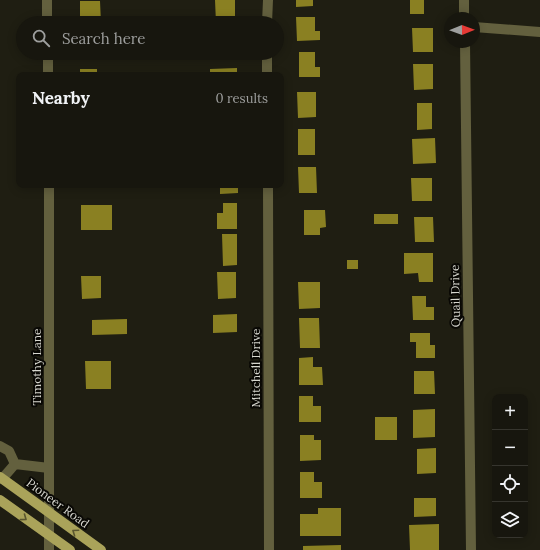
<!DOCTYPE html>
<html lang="en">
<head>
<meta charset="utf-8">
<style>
  body { margin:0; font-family:Lora,serif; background:#201f17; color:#f1f3f6 }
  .controls { position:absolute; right:12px; bottom:12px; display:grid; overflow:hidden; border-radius:8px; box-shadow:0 2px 10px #0003 }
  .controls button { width:36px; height:36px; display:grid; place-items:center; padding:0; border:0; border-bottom:1px solid #36352e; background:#17160e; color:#f1f3f6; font:20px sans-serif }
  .compass { position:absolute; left:444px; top:12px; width:36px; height:36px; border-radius:50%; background:#17160e; box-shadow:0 2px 10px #0003; rotate:89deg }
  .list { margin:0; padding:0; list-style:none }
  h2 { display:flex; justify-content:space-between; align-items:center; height:52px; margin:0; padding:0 16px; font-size:17px }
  h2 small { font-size:13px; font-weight:400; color:#9e9f9e }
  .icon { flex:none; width:22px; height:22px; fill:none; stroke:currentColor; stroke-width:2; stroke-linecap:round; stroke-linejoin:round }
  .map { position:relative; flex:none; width:540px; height:550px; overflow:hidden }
  .search { position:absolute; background:#17160e; box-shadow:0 2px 10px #0003; left:16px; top:16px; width:268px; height:44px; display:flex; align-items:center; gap:10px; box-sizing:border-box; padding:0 14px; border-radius:22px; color:#9e9f9e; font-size:15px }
  .panel { position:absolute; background:#17160e; box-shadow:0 2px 10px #0003; left:16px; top:72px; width:268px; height:116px; border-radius:8px }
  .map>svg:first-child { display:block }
  .building { fill:#8a8022 }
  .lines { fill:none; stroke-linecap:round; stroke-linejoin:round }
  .minor { stroke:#63603e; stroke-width:10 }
  .major { stroke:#aaa35a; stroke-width:10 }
  .oneway { stroke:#5a562f }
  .labels { text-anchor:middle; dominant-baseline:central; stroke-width:4; stroke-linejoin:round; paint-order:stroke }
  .street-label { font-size:12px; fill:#d7d7cf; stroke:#090804 }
</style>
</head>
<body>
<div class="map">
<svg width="540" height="550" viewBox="0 0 540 550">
  <rect width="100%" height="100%" fill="#1f1e12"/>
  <path class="building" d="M215,0H235V22L216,23Z
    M296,0H313V6L296,7Z
    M410,0H424V14H410Z
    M80,1H100L101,23H80Z
    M296,17H315V31H320V40L297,41Z
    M412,28H433V52H413Z
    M299,52H315V67H320V77H299Z
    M218,53H237V56L218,57Z
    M413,64H433V89L414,90Z
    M237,68V75H210V69Z
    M80,69H97V75H80Z
    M297,92H316V117L298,118Z
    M417,103H432V129L417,130Z
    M298,129H315V155H298Z
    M435,138L436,163L413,164L412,139Z
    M298,167H316L317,193H299Z
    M411,178H432V201H412Z
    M220,185H238V193L220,194Z
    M223,203H237V229H217V213H223Z
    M81,205H112V230H81Z
    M304,210H325L326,227L320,228V235H304Z
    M374,214H398V224H374Z
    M414,217H433L434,242H415Z
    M222,234H237V265L223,266Z
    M404,253H433V282H419L418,273L404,274Z
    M347,260H358V269H347Z
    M217,272H236V298L218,299Z
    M81,276H101V298L82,299Z
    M298,282H320V308L299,309Z
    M412,296H426V307H434V320H413Z
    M237,314V332L213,333V315Z
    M299,318H319L320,348H300Z
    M127,319V334L92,335V320Z
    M410,333H430V345H435V358H416V342H410Z
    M313,357V367H322L323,385H299V358Z
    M85,361H111V389H86Z
    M414,371H434L435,394H414Z
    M299,396H313V406H321V422H299Z
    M435,409V437L413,438V410Z
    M375,417H397V440H375Z
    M300,435H314V440H321V460L300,461Z
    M436,448V473L417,474V449Z
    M300,472H314V482H322V498H300Z
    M414,498H436V516L414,517Z
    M318,508H341V536H300V514H318Z
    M439,524V550H410L409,525Z
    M341,545V550H303V546Z"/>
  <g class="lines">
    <path class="minor" d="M47,0V23
      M464,0V18
      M267,23L268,0
      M474,27L540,32
      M465,42L471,550
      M48,53V75
      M267,53V75
      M49,185V550
      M268,185L269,550
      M0,446L9,451L15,464L2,479
      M15,464L49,468"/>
    <path class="major" d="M0,477L101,550
      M0,500L70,550"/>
  </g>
  <defs><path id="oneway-chevron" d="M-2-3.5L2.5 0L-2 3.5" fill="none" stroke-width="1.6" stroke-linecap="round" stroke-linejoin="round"/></defs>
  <g class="oneway">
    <use href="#oneway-chevron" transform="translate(24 518) rotate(36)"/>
    <use href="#oneway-chevron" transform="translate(75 532) rotate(-145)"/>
  </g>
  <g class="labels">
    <g class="street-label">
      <text transform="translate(455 296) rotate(-91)">Quail Drive</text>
      <text transform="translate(36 367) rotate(-90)">Timothy Lane</text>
      <text transform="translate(255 368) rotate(-90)">Mitchell Drive</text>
      <text transform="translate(58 503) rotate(36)">Pioneer Road</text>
    </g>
  </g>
</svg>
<div class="controls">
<button>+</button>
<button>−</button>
<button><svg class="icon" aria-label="locate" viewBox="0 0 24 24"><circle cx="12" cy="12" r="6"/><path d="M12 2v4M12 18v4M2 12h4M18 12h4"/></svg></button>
<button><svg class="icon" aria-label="layers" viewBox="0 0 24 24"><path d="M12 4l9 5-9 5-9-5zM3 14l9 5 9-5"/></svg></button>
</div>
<svg class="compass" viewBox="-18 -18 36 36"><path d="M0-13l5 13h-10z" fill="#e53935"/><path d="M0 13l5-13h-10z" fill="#9e9f9e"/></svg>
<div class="search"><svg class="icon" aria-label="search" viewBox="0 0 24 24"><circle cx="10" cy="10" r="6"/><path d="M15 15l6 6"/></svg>Search here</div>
<section class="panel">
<h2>Nearby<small>0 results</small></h2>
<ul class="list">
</ul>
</section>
</div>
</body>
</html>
